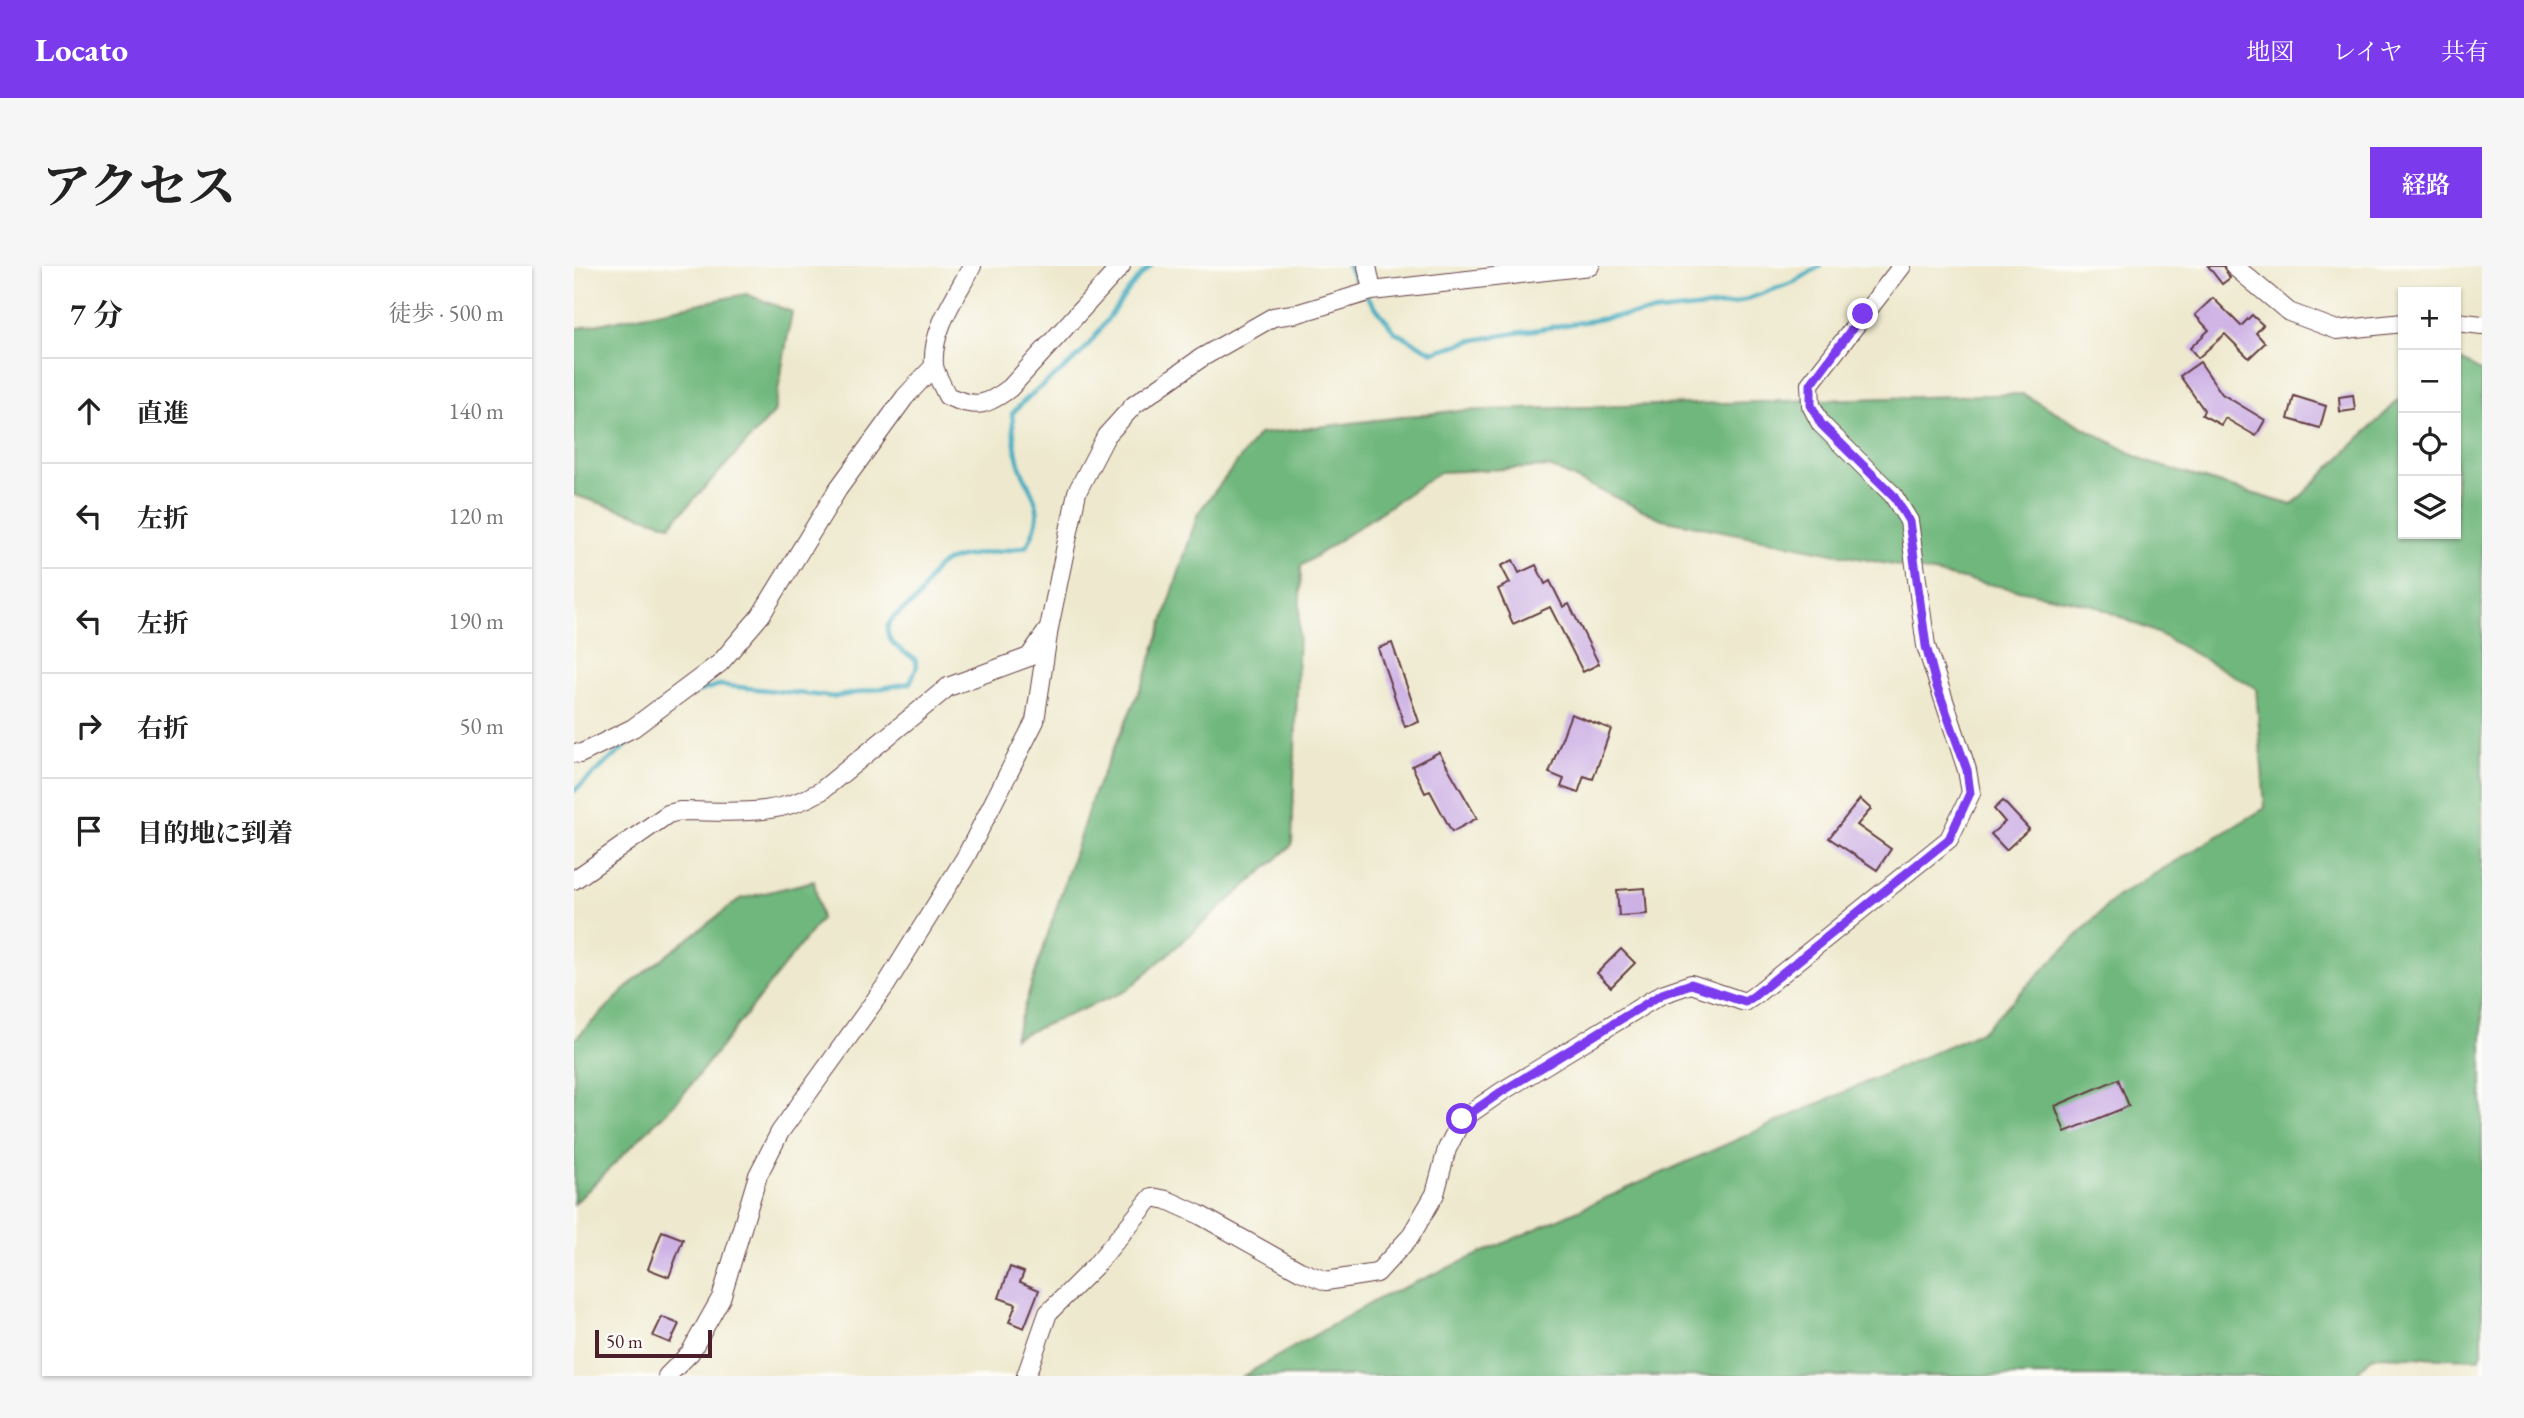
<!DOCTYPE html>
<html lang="ja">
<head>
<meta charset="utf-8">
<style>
  body { margin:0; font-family:"EB Garamond","Noto Serif JP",serif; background:#f6f6f6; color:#222 }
  .controls { position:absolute; right:21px; top:21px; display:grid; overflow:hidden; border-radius:0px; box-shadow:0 2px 5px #0004 }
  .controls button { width:63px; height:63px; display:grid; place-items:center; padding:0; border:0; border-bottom:2px solid #e0e0e0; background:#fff; color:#222; font:35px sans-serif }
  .scale { position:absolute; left:21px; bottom:18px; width:117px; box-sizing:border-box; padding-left:7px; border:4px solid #4a1f2b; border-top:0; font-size:19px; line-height:24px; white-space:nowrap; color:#4a1f2b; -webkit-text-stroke:5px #fdfcf7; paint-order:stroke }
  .stop { position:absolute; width:21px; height:21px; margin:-16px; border:5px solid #7c3aed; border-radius:50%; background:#fff }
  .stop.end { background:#7c3aed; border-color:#fff; box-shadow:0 2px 7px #0008 }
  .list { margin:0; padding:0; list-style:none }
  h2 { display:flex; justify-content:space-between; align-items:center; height:91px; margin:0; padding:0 28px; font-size:30px }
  h2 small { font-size:23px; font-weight:400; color:#767676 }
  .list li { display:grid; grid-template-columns:46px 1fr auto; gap:21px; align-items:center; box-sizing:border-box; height:105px; padding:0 28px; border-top:2px solid #e0e0e0 }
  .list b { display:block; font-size:26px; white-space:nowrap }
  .list em { font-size:23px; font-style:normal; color:#767676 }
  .icon { flex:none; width:38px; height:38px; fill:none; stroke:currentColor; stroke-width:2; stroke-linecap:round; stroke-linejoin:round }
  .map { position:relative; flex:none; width:1908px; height:1110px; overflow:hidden; border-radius:0px }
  header { display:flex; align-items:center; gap:42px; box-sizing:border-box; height:98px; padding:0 35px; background:#7c3aed; color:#fff }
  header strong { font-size:33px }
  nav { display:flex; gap:38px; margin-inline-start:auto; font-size:24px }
  .intro { display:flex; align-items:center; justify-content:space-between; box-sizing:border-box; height:168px; padding:0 42px }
  h1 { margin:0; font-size:49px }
  .button { padding:18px 32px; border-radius:0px; background:#7c3aed; color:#fff; font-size:24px; font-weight:700 }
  main { display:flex; gap:42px; padding:0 42px }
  aside { flex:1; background:#fff; border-radius:0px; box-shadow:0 2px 5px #0004 }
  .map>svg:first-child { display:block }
  .forest { fill:#6fb77d; stroke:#5c6b54; stroke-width:2 }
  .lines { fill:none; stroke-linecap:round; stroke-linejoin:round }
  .stream { stroke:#40abbf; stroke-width:4.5 }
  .building { fill:#cdb1e5 }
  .minor-casing { stroke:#633d43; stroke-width:20 }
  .minor { stroke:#fff; stroke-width:18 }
  .route { stroke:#7c3aed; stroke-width:9 }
</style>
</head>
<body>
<header>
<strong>Locato</strong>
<nav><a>地図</a><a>レイヤ</a><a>共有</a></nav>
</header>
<div class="intro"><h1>アクセス</h1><a class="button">経路</a></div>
<main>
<aside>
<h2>7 分<small>徒歩 · 500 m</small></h2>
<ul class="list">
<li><svg class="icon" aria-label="ahead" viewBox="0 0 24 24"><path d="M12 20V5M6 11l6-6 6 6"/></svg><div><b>直進</b></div><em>140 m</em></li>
<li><svg class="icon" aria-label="left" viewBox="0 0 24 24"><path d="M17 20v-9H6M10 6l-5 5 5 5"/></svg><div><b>左折</b></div><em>120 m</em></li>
<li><svg class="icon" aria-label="left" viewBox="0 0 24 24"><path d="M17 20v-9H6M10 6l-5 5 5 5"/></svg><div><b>左折</b></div><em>190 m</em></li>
<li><svg class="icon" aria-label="right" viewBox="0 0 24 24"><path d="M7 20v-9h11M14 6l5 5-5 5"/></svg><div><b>右折</b></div><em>50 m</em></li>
<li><svg class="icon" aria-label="arrive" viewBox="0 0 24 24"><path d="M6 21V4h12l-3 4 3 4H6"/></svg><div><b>目的地に到着</b></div></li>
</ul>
</aside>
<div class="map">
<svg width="1908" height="1110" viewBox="0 0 1908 1110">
  <rect width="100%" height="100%" fill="#fdfcf7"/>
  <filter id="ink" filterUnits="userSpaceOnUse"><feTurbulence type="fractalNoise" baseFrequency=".0143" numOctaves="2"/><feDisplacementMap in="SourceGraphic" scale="14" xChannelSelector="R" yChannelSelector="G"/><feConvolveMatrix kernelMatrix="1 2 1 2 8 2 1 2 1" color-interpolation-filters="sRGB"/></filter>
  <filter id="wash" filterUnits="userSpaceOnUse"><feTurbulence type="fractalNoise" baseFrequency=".00686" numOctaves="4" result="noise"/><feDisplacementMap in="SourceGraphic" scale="28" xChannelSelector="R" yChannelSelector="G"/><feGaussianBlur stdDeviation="1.57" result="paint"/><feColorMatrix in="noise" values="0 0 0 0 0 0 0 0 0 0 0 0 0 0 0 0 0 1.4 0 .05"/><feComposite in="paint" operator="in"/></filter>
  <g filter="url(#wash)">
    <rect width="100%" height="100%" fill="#eee9ce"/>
    <path class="forest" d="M172,28L218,46L200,147L96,259L0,229V63Z
      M1882,91L1908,106V1087L1905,1093L1799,1090L1780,1110H669L806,1032L1408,765L1542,631L1691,542L1682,422L1583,367L1519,339L1088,253L976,201L866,206L727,300L718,579L552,725L440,772L520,527L571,412L624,247L685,168L879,145L1449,128L1573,196L1718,239L1829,130V268H1882Z
      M240,615L247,653L107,831L0,938V774L63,712L166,633Z"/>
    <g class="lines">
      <path class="stream" d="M774,0L787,24
        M793,30L821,66L859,86L900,74L1045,50L1160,38L1220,16L1246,0
        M120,427L145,419L260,431L336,417L343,400L341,393C332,387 317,380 314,368C309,351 335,343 343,333C353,320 357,302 373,295C398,285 428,288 453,280C472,243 462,238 447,203C440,186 440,166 438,148C459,122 488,109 510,84C529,63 557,15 577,0
        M0,525L68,466"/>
    </g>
    <g id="blocks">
      <path class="building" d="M1634,0H1649L1656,12L1648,18Z
        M1639,32L1667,60L1678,49L1689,59L1682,67L1691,77L1675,92L1651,68L1624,92L1616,82L1635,64L1621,49Z
        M1626,96L1648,128L1691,154L1682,170L1651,152L1647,159L1628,149L1630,144L1606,110Z
        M1779,129L1781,144L1766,146L1765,131Z
        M1720,130L1752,140L1746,162L1714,153Z
        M939,294L945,307L962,299L971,318L976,315L989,341L995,338L1025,398L1009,406L976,341L939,358L924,323L936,317L927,300Z
        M818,377L845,456L831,461L804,382Z
        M997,448L1037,463L1019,513L1010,510L1004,527L987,521L990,513L975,507Z
        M865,486L903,552L878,566L856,525L851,527L838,500Z
        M1286,533L1297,543L1283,559L1317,583L1303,604L1255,572Z
        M1429,535L1455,563L1432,584L1417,568L1431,556L1420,543Z
        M1071,622L1073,648L1045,650L1043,624Z
        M1047,683L1061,697L1037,721L1023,707Z
        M1544,813L1555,840L1491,866L1481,840Z
        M88,965L109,973L95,1011L74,1003Z
        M436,1001L450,1006L446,1016L465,1024L450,1062L435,1056L442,1038L425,1032Z
        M88,1051L105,1058L96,1077L79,1070Z"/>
    </g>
  </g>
  <g filter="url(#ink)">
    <use href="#blocks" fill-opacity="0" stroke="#633d43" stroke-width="2"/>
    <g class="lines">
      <defs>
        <path id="minor" d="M398,0C383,29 357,64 360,99C361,108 369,120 373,130C401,142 411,141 436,122L547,0
          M793,0L798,25
          M1660,0L1715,46L1763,64L1829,57
          M1882,56L1908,59
          M0,487L6,488L59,462L146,397L187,349L264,223L331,131L360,100
          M0,614L94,548L106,545C157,545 202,552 247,525L374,421L455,391L473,365
          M93,1110L116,1087L147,1032L184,909L206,866L312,719L391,592L461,455L475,362L503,226L532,170L560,139L627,92L699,51L725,47L798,25L1016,0
          M452,1110L474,1047L521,1000L578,931L593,934L624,948L726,1005L752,1015L803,1007L836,971L861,928L873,883L888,853L927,826L1088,728L1117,718L1171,736L1180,730L1375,573L1397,527L1393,504L1352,380L1335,255L1319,229L1247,158L1237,139L1236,118L1328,0"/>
      </defs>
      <use href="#minor" class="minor-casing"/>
      <use href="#minor" class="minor"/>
    </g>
  </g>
  <g class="lines" filter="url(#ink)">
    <path class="route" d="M888,853L927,826L1088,728L1117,718L1171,736L1180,730L1375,573L1396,527L1393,504L1362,418L1352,380L1335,255L1319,229L1247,158L1237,139V118L1289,48"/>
  </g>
</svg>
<div class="controls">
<button>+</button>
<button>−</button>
<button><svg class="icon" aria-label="locate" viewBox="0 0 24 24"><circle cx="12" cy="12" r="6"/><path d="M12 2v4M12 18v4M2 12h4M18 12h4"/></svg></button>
<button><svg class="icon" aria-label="layers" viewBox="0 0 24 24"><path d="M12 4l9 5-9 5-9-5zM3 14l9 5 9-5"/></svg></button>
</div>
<div class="scale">50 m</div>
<div class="stop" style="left:888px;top:853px"></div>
<div class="stop end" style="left:1289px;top:48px"></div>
</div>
</main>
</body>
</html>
